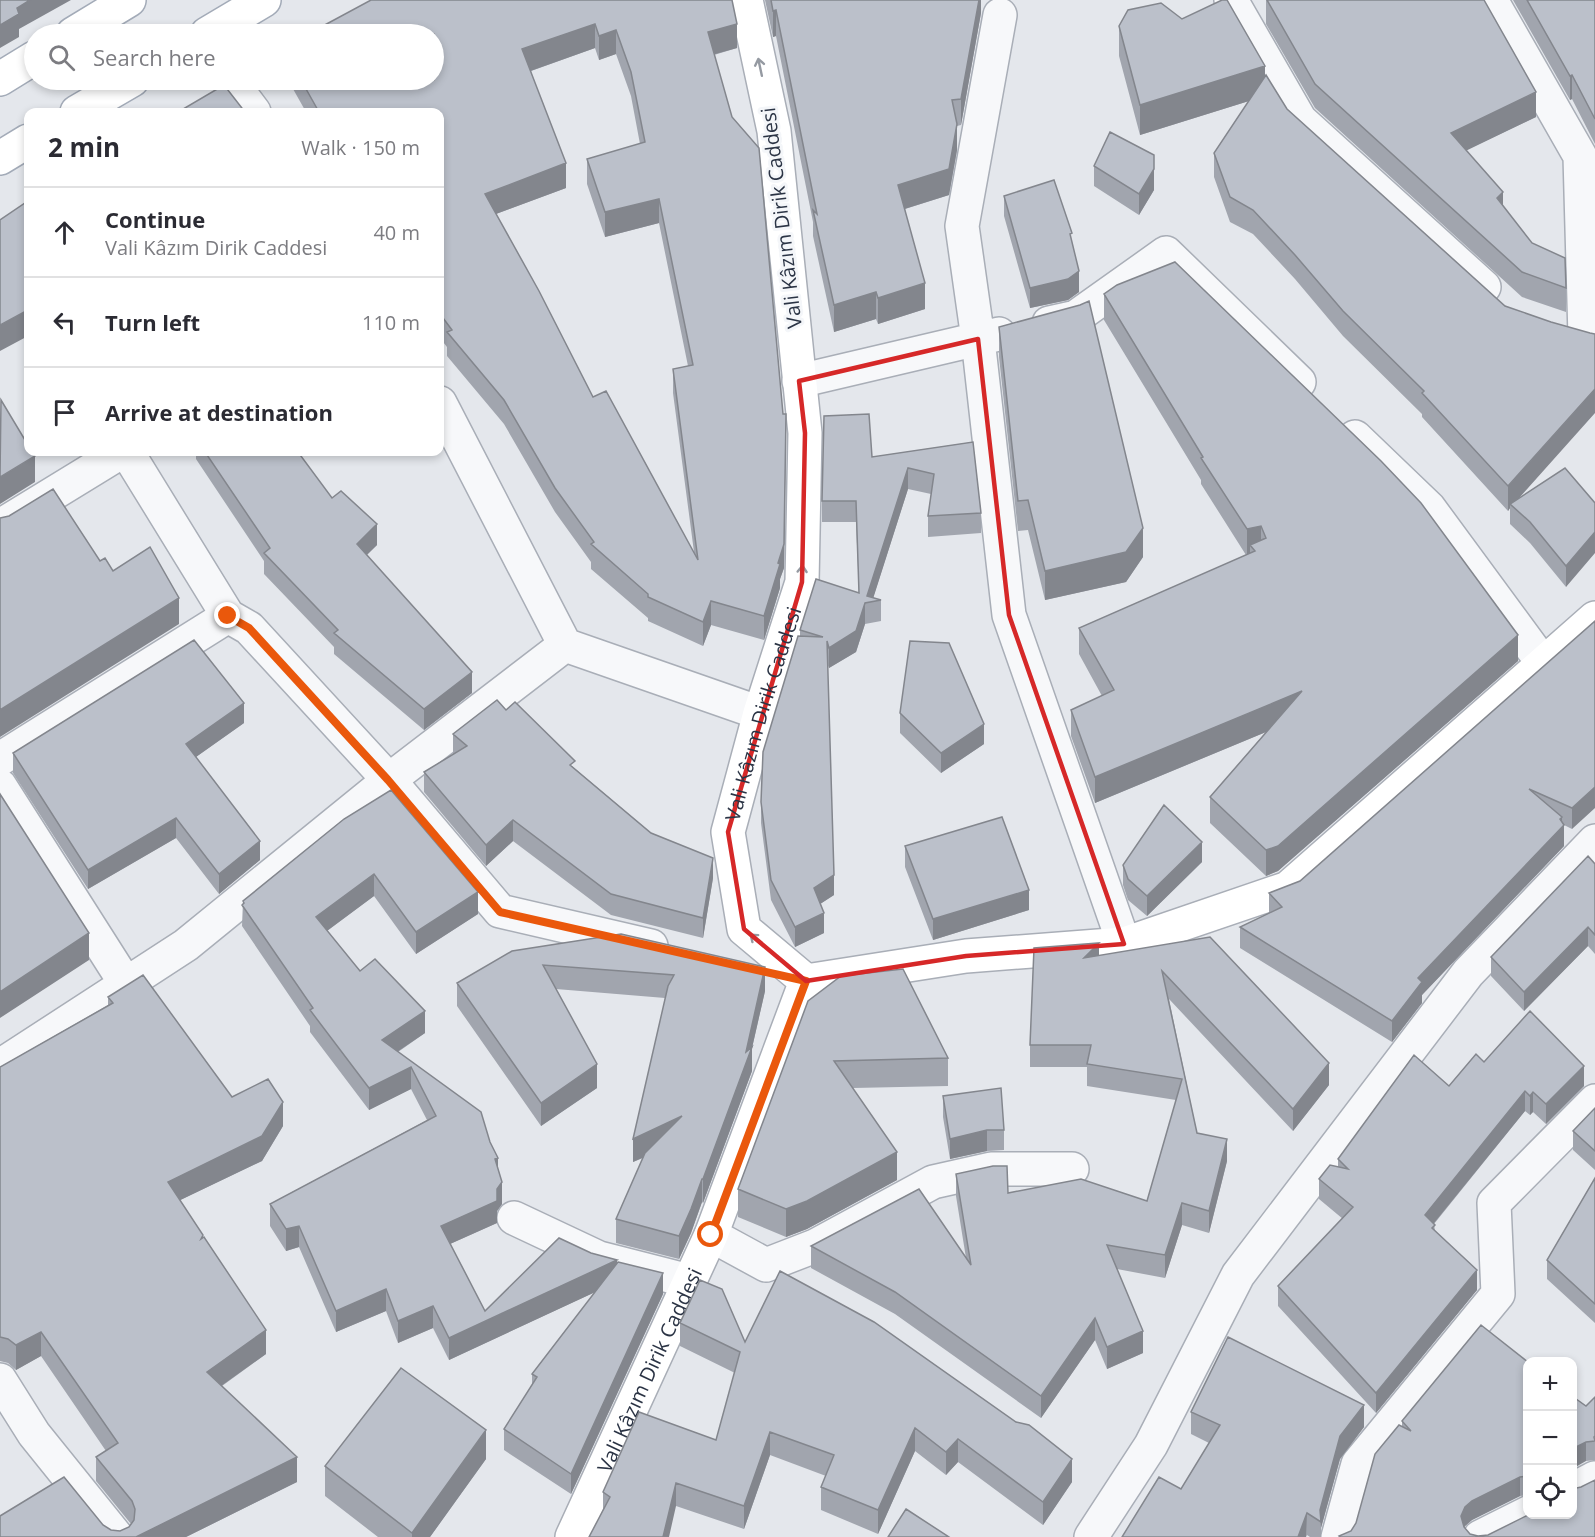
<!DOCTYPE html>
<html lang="en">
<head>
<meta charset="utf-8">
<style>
  body { margin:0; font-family:"Open Sans",sans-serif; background:#f7f7f7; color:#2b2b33 }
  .controls { position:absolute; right:18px; bottom:18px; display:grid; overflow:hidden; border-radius:12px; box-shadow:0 3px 9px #0003 }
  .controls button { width:54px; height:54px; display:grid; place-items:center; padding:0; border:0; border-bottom:2px solid #e1e1e2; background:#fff; color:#2b2b33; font:30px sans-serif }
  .stop { position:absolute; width:18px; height:18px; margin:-14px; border:4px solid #ea580c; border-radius:50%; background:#fff }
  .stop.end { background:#ea580c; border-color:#fff; box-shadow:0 2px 6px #0008 }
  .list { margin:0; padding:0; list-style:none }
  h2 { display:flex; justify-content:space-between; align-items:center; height:78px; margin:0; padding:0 24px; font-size:26px }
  h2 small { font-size:20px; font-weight:400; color:#7c7c81 }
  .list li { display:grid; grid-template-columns:39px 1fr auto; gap:18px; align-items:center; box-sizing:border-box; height:90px; padding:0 24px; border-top:2px solid #e1e1e2 }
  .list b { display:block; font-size:22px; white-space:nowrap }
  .list p { margin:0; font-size:20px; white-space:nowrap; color:#7c7c81 }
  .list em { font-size:20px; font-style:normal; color:#7c7c81 }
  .icon { flex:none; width:33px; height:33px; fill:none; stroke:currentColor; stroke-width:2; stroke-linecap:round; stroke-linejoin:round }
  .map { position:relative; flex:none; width:1595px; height:1537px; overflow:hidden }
  .search { position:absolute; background:#fff; box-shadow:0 3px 9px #0003; left:24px; top:24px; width:420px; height:66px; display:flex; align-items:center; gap:15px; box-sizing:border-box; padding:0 21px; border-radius:33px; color:#7c7c81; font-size:22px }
  .panel { position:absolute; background:#fff; box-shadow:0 3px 9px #0003; left:24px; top:108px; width:420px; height:348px; border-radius:12px }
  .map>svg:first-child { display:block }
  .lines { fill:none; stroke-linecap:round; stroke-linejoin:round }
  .street-casing { stroke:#a9aeb7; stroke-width:36 }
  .secondary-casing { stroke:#a9aeb7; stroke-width:36 }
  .primary-casing { stroke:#a3abb8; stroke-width:36 }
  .street { stroke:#f7f8fa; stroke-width:33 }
  .secondary { stroke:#fff; stroke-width:33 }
  .primary { stroke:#fff; stroke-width:33 }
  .wall { fill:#a1a5ae; fill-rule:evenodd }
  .shaded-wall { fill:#83868d }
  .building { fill:#bbc0ca; stroke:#83868d; stroke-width:1.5; fill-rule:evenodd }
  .oneway { stroke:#959aa2 }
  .route { stroke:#ea580c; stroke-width:8 }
  .marked { fill:none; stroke:#d62828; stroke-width:4.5; stroke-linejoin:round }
  .labels { text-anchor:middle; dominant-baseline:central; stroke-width:6; stroke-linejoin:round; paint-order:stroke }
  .street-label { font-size:20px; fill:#2b3445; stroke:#f4f6f9 }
</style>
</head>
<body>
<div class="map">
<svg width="1595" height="1537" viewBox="0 0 1595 1537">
  <rect width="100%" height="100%" fill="#e4e7ec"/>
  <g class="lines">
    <defs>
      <path id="street" d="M1231,0L1300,120L1484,287
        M1491,0L1580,156L1585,337
        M1000,15L962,226L978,339L1009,615L1124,944
        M230,80L254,112
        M1049,323L1076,317L1166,253L1299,382
        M799,381L999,334
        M440,403L565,645L760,713
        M1355,437L1429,508L1543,663
        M0,526L121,452
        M565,645L389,780L500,911L651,946
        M0,759L228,616
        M0,786L126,984
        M0,1066L186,945L389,780L249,628L228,616L127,452
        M514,1218L599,1258L689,1281
        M711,1235L766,1265L815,1246L933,1182L991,1169H1072
        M0,1380L34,1434L117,1537
        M1572,1490L1595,1478
        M1091,1537L1151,1445L1238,1275L1468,973L1595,841
        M1338,1537L1358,1464L1498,1294L1494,1203L1595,1101
        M1480,1537L1528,1513"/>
      <g id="secondary">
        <path d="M806,981L966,956L1124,944L1288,888L1595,618"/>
        <path id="s1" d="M572,1537L711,1235L806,981L744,929L728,832L760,713L802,582L805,433L774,131L746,0"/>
      </g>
      <path id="primary" d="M73,34L129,0
        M207,34L264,0
        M0,79L34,58
        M77,112L132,80
        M0,158L28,141"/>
    </defs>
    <use href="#street" class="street-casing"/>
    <use href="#secondary" class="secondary-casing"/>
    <use href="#primary" class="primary-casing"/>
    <use href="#street" class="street"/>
    <use href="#secondary" class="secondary"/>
    <use href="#primary" class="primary"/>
  </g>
  <path class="wall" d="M371,0H732L737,48L714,55L783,414L786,438L784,568L780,579V588L764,640L711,625L703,646L648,621V618L591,569V562L555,512L504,424L447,356V347L440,338V112H306L288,80H434ZM595,48L599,60L616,54L631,96L640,144L587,159V184L605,237L659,223L688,366L673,369V393L694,552L593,397L496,214L566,188L531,71Z
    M765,0H981V13L961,125L957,126V150L949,195L905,209L925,309L878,324L876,319L834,332L813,236V222L776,36L773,37Z
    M1266,0H1484L1536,117L1466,150L1503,206L1566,288V312L1522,297L1315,108L1266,24Z
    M1513,0H1595V144L1572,99L1570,100Z
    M1119,26L1265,77L1519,498L1595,503L1566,587L1530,543L1510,524V508L1508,511L1422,417V414L1343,336L1295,279L1253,234L1230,222L1214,177V153L1249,101L1140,135L1119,56Z
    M1094,166L1154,190L1139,215L1094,186Z
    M1004,196L1072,242L1079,292L1068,300L1030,308L1004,216Z
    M1104,294L1518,661L1278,871L1266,876L1210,823V797L1266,732L1095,803L1071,736V710L1102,696L1079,654V628L1246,555L1201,484V480L1104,320Z
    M999,327L1143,557L1126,582L1045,600L1028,530L1018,531L999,357Z
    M973,442L981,513V533L928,537V516L931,494L908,489L873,598L881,600V621L865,624L856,652L829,668L827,663L834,895L820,904L824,933L795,947L771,900L761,823V802L800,636V630L859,593L856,522H822V501L872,457Z
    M196,452H298L332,498L377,545L367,555L472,693L424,730L334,654V647L264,574V561L196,459Z
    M1595,621L1572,829L1564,825V846L1422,995V1003L1392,1042L1240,948V927L1269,913V893L1300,881Z
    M506,710L651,833L713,878L703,938L611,915L513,841L486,866L424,792V772L453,754V734Z
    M900,713L984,744L941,773L900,733Z
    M244,723L196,757L260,860L219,894L176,838L88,889L13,773V753Z
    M344,819L478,914L416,954L374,896L327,931L360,971L425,1033L398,1052L498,1170L502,1204L497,1211V1223L450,1244L485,1311L591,1253L617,1264L663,1294L571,1494L504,1450V1429L532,1385V1374L595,1292L449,1360L433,1328L398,1343L386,1311L336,1332L299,1247L286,1251L270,1226V1204L427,1120L411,1089L369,1110L310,1032V1026L242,926L243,901Z
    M905,846L1029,910L933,940L905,867Z
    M1202,862L1147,916L1128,900L1123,885V865Z
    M1595,864V954L1588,946L1524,1011L1491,976V957Z
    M621,934L765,991L752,1048V1071L703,1203L702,1202L691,1233L679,1259L616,1243V1219L643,1158L633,1162L665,998L556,989L597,1088L541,1126L457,1006V983Z
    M1210,937L1329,1085L1293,1131L1169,999L1197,1133L1227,1161L1209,1233L1182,1225L1165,1278L1117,1269L1143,1353L1107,1369L1095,1340L1041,1418L895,1314L811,1268V1246L966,1258L956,1196V1174L1008,1193L1147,1201L1176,1100L1087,1086V1067H1030V1045L1099,956Z
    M108,997L232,1097L283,1126L262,1161L180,1200L203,1237L266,1354L222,1386L297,1482L186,1537H0L103,1525L111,1530L120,1531L129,1527L131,1524L96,1481V1457L106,1451L41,1356L16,1370L8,1363L0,1361V1067L108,1005Z
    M808,1001L948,1058V1086L853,1088L897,1180L807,1229L786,1237L738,1217V1189Z
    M1484,1062L1584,1086L1546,1124L1533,1112L1530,1115L1525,1111L1434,1224L1435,1231L1477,1290L1376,1413L1278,1306V1286L1343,1219L1319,1199V1179L1338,1167V1159Z
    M943,1096L1004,1130V1150L987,1151L950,1159L943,1117Z
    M1595,1108V1170L1573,1150V1131Z
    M1595,1178V1323L1547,1279V1260Z
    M680,1323L745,1342L1072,1482L1043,1525L958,1462L946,1475L915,1451L878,1534L821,1510V1487L826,1476L770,1455L744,1529L676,1506L603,1511V1492L716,1440L735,1373L680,1346Z
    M1528,1362L1527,1495L1520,1496L1472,1520L1464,1527L1470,1534L1478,1536L1595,1537H1339V1536L1351,1531L1356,1523L1402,1427V1421Z
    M1595,1397V1460L1586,1461V1406Z
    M1191,1412L1364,1427L1340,1459L1321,1528V1537H1310L1307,1535L1306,1537H1122L1181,1489L1209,1443L1191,1434Z
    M486,1459L430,1537H378L325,1496V1466Z"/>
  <path class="shaded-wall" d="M30,0H71L19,29V37L0,48V25L17,8Z
    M979,0H981V13L961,125V99Z
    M776,10V36L773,37V11Z
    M595,24V48L522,74V49Z
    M737,24V48L708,56V32Z
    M616,30V54L599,60V36Z
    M1265,66V96L1140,135V105Z
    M1572,75V99L1570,100V76Z
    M1536,92V117L1451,158V133Z
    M957,124V150L949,195L898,211V185Z
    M566,163V188L485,218V194Z
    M1154,169V190L1139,215V194Z
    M1503,192V216L1497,198Z
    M659,199V223L605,237V212Z
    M1079,271V292L1068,300L1030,308V288Z
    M925,283V309L878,324V298Z
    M876,292V319L834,332V305Z
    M28,310V336L0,351V325Z
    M1595,389V413L1512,506L1510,504V508L1508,511V486Z
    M786,414L784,568L780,579V588L764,640V616Z
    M35,456V482L0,504V477Z
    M908,468V489L872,602L867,596Z
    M377,524V545L357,564V544Z
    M1261,526V552L1255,551L1250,545V554L1247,555V529Z
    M1143,528V557L1126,582L1045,600V571Z
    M1595,532V553L1566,587V566Z
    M179,598V624L0,737V710Z
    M711,601V625L703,646V622Z
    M865,603V624L856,652L829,668V648Z
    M1518,635V661L1278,871L1266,876V850Z
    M472,672V693L424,730V709Z
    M1302,691V717L1095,803V777Z
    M244,703V723L186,764V744Z
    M984,724V744L941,773V753Z
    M1595,787V808L1572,829V808Z
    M1562,817V827L1564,825V846L1422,995V1003L1392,1042V1021L1418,978Z
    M176,818V838L88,889V870Z
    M513,820V841L486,866V845Z
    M260,841V860L219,894V874Z
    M1202,842V862L1147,916V896Z
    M713,858V878L703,938V918Z
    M374,874V896L316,939V917Z
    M834,875V895L814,908V888Z
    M1029,890V910L933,940V919Z
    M478,892V914L416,954V932Z
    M824,913V933L795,947V927Z
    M1588,927V946L1524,1011V992Z
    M89,933V960L0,1018V992Z
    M1099,943V966L1084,958Z
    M765,967V991L752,1048V1071L703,1203V1179L746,1052Z
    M425,1011V1033L382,1062V1040Z
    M1329,1063V1085L1293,1131V1109Z
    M597,1064V1088L541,1126V1103Z
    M1584,1066V1086L1546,1124V1104Z
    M411,1067V1089L369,1110V1088Z
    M1525,1091V1111L1425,1234V1215Z
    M1533,1092V1112L1530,1115V1096Z
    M283,1102V1126L262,1161L168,1206V1182Z
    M682,1116V1140L633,1162V1139Z
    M987,1130V1151L950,1159V1139Z
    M1227,1139V1161L1209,1233V1211Z
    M897,1152V1180L807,1229L786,1237V1209Z
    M498,1158V1180L495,1159Z
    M702,1179V1202L691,1233L679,1259V1236Z
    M502,1182V1204L497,1211V1223L441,1248V1226L497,1189Z
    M1182,1203V1225L1165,1278V1255Z
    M299,1226V1247L286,1251V1229Z
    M617,1260V1282L449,1360V1338Z
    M1477,1270V1290L1376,1413V1393Z
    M663,1273V1294L571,1494V1474Z
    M386,1289V1311L336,1332V1311Z
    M433,1306V1328L398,1343V1321Z
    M1095,1318V1340L1041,1418V1396Z
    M266,1330V1354L207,1396V1372Z
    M1143,1331V1353L1107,1369V1347Z
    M41,1332V1356L16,1370V1345Z
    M1364,1405V1427L1340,1459L1321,1528L1320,1510L1340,1436Z
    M915,1428V1451L878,1534V1510Z
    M486,1430V1459L430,1537H412V1533Z
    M770,1432V1455L744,1529V1506Z
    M958,1439V1462L946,1475V1452Z
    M1586,1442V1461L1572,1469V1449Z
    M297,1457V1482L186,1537H136Z
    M1072,1459V1482L1043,1525V1502Z
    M1520,1477V1496L1472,1520L1465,1526L1461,1535V1516L1465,1507L1472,1501Z
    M676,1483V1506L669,1537H663Z
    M1307,1513L1306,1537H1298Z"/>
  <path class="building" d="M0,0H30L17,8L19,14L0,25Z
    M371,0H732L737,24L708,32L732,117L759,148L783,414H786L784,544L778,563L780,564L764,616L711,601L703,622L648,597V594L591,544L594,542L555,488L504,400L447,332L452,330L440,314V112H319L301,80H434V34H308ZM595,24L599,36L616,30L631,72L645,142L587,159L605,212L659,199L693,365L673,369L698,560L606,391L593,397L539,291L485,194L566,163L522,49Z
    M771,0H979L961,99L952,100L957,124L949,169L898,185L925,283L878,298L876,292L834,305L813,210L817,214L776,10L773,11Z
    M1222,0H1227L1265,66L1140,105L1119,26L1128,10L1161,3L1182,19Z
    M1267,0H1484L1536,92L1451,133L1503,192L1497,198L1532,243L1565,258L1566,288L1522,272L1315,84Z
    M1527,0H1595V119L1572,75L1570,76Z
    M1266,75L1287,109L1505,306L1551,322L1590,333L1595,334V389L1508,486L1422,393L1424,391L1343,311L1295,255L1253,210L1230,197L1214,153Z
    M224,85L245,112H178Z
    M1110,132L1154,155V169L1139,194L1094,166Z
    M1054,180L1072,233L1070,234L1079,271L1068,279L1030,288L1004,196Z
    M28,201V310L0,325V220Z
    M1175,262L1381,461L1421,503L1518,635L1278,846L1266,850L1210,797L1302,691L1095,777L1071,710L1114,690L1079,628L1255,551L1250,545L1266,538L1261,526L1247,529L1201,458L1203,457L1104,294L1117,285Z
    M1089,301L1143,528L1126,552L1045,571L1028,500L1018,501L999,327L1080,305Z
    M1,400L28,445V452H33L35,456L0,477Z
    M869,414L872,457L973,442L981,513L928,516L934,474L908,468L867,596L881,600L865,603L856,631L829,648L827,641L834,875L814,888L824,913L795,927L771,880L761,802L763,752L798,636L823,637L800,630L816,579L859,593L856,501H822L824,416Z
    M205,452H298L332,498L341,491L377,524L357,544L472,672L424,709L334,633L338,630L264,553L270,548Z
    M1565,468L1595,503V532L1566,566L1530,522L1510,504Z
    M53,489L100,561L105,558L113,571L150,547L179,598L0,710V518L9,516Z
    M1595,621V787L1572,808L1529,789L1562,817L1560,819L1564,825L1418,978L1422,982L1392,1021L1240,927L1282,907L1269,893L1300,881Z
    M194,640L244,703L186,744L260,841L219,874L176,818L88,870L13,753Z
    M910,641L949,643L984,724L941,753L900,713Z
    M497,700L506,710L515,702L575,761L570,765L651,833L713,858L703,918L611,894L513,820L486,845L424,772L467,746L453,734Z
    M391,790L478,892L416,932L374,874L316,917L360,971L375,959L425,1011L382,1040L481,1112L490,1142L498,1158L495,1159L502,1182L497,1189V1201L441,1226L485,1311L559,1238L591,1253L617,1260L449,1338L433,1306L398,1321L386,1289L336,1311L299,1226L286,1229L270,1204L436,1116L411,1067L369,1088L310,1010L313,1008L242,905L244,903L243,901L344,819Z
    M0,794L89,933L0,992Z
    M1164,805L1202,842L1147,896L1128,879L1123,865Z
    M1002,817L1029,890L933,919L905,846Z
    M1588,856L1595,864V935L1588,927L1524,992L1491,957Z
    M621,934L765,967L746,1052L752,1047L703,1179H702L691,1209L679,1236L616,1219L645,1153L682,1116L633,1139L668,986L674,975L543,965L597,1064L541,1103L457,983L512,951Z
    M1210,937L1329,1063L1293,1109L1162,971L1197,1133L1227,1139L1209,1211L1182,1203L1165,1255L1107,1245L1143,1331L1107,1347L1095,1318L1041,1396L895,1292L811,1246L919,1189L971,1265L956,1174L993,1166H1007L1008,1193L1081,1179L1147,1201L1182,1079L1087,1064L1091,1045H1030L1034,948L1099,943L1084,958Z
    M903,969L948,1058L834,1061L897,1152L807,1201L786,1209L738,1189L808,1001L841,976Z
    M143,975L232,1097L268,1079L283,1102L262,1136L168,1182L203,1235L201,1239L204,1237L266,1330L207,1372L297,1457L136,1537H0V1516L64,1477L103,1525L111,1530L120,1531L129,1527L134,1520L135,1509L132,1501L96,1457L118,1443L41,1332L16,1345L8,1339L0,1337V1067L113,1003L108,997Z
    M1530,1011L1584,1066L1546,1104L1533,1092L1530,1096L1525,1091L1425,1215L1435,1225L1432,1228L1477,1270L1376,1393L1278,1286L1353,1207L1319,1179L1330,1165L1348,1169L1338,1159L1414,1055L1449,1086L1476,1054L1484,1062Z
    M1001,1088L1004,1130H987L950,1139L943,1096Z
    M1595,1108V1151L1573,1131Z
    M1595,1178V1304L1547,1260Z
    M618,1262L663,1273L571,1474L504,1429L537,1377L532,1374Z
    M780,1271L874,1322L1016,1422L1029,1425L1072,1459L1043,1502L958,1439L946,1452L915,1428L878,1510L821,1487L834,1455L770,1432L744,1506L676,1483L663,1537H589L610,1497L603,1492L639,1412L716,1440L740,1352L680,1323L700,1280L722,1289L745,1342Z
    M1481,1325L1528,1362L1527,1476L1520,1477L1472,1501L1465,1507L1461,1516L1464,1527L1470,1534L1478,1536L1488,1535L1528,1515H1572V1489L1581,1487L1595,1480V1537H1340L1339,1536L1351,1531L1356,1523L1375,1454L1399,1425L1411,1431L1402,1421Z
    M1228,1337L1364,1405L1340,1436L1320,1510L1321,1522L1307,1513L1298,1537H1122L1159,1477L1181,1489L1220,1425L1191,1412Z
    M401,1368L486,1430L412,1533L325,1466Z
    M1572,1396L1586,1406L1595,1397V1436L1594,1437L1595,1441L1586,1442L1572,1449Z
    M906,1509L949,1537H888Z"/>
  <defs><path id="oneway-shaft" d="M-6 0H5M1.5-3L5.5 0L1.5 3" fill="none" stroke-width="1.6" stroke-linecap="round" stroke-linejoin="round" transform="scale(1.5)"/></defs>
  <g class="oneway">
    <use href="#oneway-shaft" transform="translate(760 67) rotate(-102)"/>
    <use href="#oneway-shaft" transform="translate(802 574) rotate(-87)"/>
    <use href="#oneway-shaft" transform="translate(757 940) rotate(-140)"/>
  </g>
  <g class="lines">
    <path class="route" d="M228,616L249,628L388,780L500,912L806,981L711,1235"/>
  </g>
  <path class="marked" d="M978,339L1009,615L1124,944L966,956L806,981L744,929L728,832L802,582L805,433L799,381Z"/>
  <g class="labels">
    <g class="street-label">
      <text transform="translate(781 218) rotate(-97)">Vali Kâzım Dirik Caddesi</text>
      <text stroke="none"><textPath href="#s1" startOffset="906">Vali Kâzım Dirik Caddesi</textPath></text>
      <text stroke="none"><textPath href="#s1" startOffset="184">Vali Kâzım Dirik Caddesi</textPath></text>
    </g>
  </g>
</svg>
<div class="controls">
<button>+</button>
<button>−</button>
<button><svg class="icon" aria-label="locate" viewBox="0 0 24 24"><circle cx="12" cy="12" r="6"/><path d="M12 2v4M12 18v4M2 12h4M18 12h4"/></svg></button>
</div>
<div class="stop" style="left:711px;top:1235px"></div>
<div class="stop end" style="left:228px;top:616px"></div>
<div class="search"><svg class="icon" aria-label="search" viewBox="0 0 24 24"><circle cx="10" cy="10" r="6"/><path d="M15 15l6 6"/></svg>Search here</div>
<section class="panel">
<h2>2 min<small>Walk · 150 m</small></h2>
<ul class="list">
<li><svg class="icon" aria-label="ahead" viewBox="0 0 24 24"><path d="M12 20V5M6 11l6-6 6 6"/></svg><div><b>Continue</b><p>Vali Kâzım Dirik Caddesi</p></div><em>40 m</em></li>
<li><svg class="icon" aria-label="left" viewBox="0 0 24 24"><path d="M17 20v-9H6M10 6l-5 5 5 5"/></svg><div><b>Turn left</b></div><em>110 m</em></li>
<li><svg class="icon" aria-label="arrive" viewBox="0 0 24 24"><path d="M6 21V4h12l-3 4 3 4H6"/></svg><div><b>Arrive at destination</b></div></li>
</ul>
</section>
</div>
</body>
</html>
